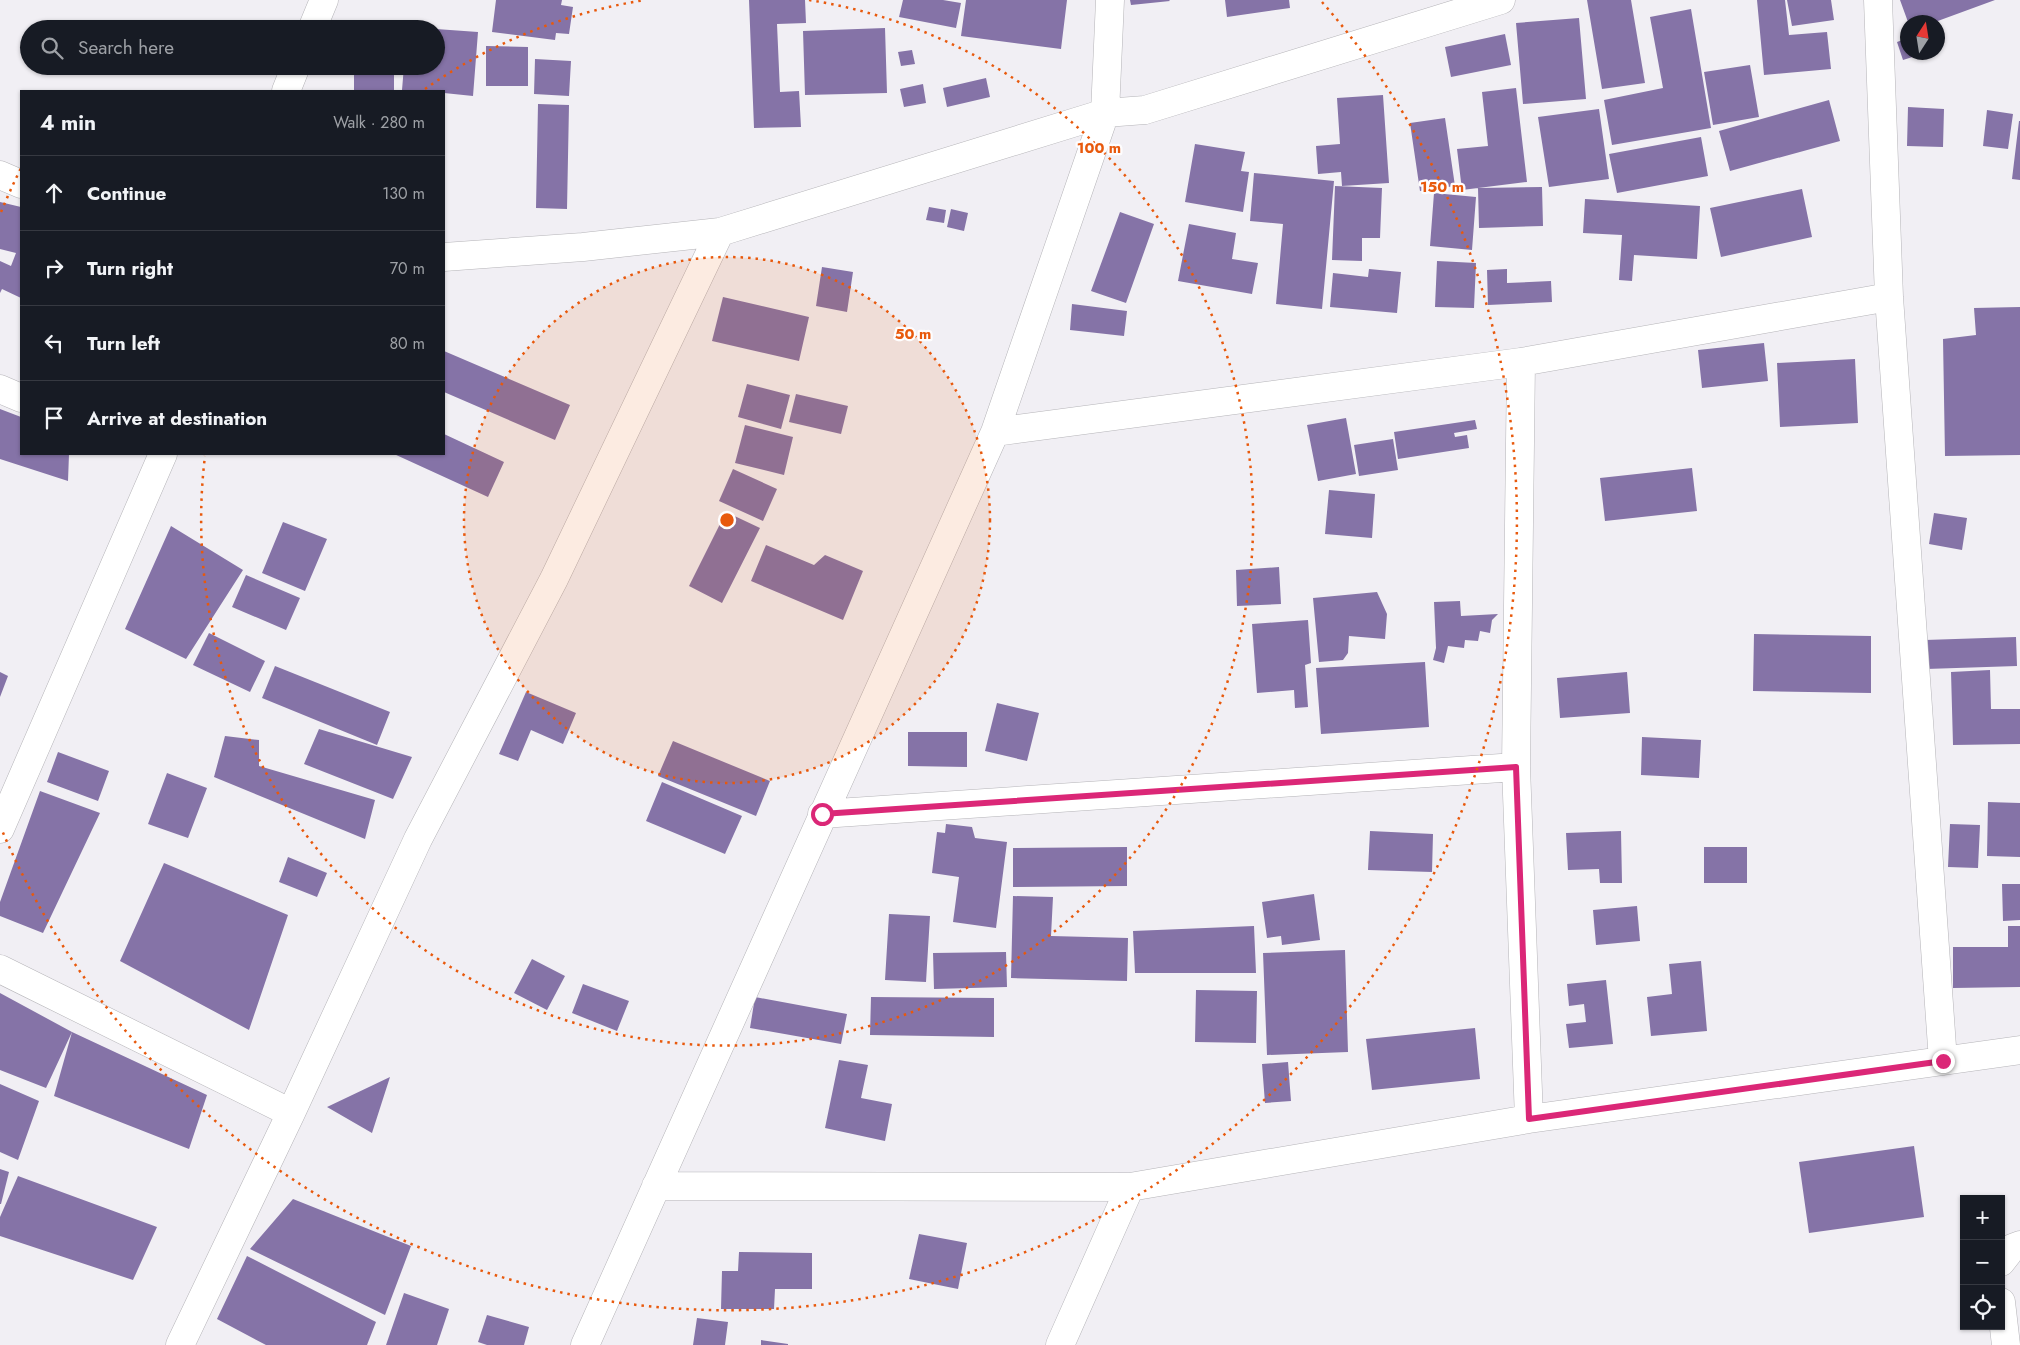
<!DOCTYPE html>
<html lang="en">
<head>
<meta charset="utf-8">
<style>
  body { margin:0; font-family:Jost,sans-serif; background:#242831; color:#f1f3f6 }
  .controls { position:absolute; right:15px; bottom:15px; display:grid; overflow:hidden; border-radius:0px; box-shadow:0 1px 4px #0004 }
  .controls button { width:45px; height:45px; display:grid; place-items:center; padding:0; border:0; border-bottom:1px solid #363941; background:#171b24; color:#f1f3f6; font:25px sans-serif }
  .compass { position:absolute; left:1900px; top:15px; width:45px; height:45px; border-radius:50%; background:#171b24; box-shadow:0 1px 4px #0004; rotate:12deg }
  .stop { position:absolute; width:15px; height:15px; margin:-11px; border:4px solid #db2777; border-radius:50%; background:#fff }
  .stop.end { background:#db2777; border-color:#fff; box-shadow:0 1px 5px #0008 }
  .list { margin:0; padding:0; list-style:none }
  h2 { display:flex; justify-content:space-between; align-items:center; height:65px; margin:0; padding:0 20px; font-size:21px }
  h2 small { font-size:16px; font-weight:400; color:#9ea1a6 }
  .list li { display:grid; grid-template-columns:32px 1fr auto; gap:15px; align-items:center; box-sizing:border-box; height:75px; padding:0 20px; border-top:1px solid #363941 }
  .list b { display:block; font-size:19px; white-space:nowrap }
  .list em { font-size:16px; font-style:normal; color:#9ea1a6 }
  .icon { flex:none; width:28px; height:28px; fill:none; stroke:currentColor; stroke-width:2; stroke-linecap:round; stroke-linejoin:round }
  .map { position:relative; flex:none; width:2020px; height:1345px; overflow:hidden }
  .search { position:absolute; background:#171b24; box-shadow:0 1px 4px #0004; left:20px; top:20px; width:425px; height:55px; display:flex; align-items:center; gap:12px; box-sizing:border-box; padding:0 18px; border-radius:28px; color:#9ea1a6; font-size:19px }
  .panel { position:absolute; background:#171b24; box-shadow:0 1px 4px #0004; left:20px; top:90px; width:425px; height:365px; border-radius:0px }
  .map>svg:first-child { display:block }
  .building { fill:#8573a7 }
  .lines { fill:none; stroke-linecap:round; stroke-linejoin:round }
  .minor-casing { stroke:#b5b4b8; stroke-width:29 }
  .minor { stroke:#fff; stroke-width:28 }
  .route { stroke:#db2777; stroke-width:6 }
  .ring { fill:none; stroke:#e8590c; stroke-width:2.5; stroke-dasharray:2.5 5 }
  .centre { fill:#e8590c; stroke:#fefdfe; stroke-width:2.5 }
  .ring-label { font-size:15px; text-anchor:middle; font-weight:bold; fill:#e8590c; stroke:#fefdfe; stroke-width:4.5; stroke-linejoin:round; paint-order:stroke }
</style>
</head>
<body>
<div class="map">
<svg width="2020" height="1345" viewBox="0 0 2020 1345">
  <rect width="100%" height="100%" fill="#f1eff4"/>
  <path class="building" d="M496,0H562L561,5L573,7L569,34L556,33L555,40L492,32Z
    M749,0H805L806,23L777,24L780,92L799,91L801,127L754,128Z
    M903,0H943L961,3L956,28L899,17Z
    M966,0H1067L1061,49L961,36Z
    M1130,0H1169L1170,1L1131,5Z
    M1225,0H1289L1290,8L1227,17Z
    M1587,0H1631L1645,83L1602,89Z
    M1757,0H1785L1789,35L1827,32L1831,69L1764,75Z
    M1787,0H1831L1834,20L1792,26Z
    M1900,0H1995L1935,22H1908Z
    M1691,9L1711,128L1612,145L1604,100L1663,88L1650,17Z
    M1579,18L1586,99L1523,104L1516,23Z
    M885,28L887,93L805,95L803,31Z
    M436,29L478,32L473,96L444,93V91L402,90L404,66H436Z
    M1505,34L1511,65L1451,77L1445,47Z
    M1908,38V52L1925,53L1903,60L1897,42Z
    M486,46L528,47V86H486Z
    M912,50L915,64L901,66L898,52Z
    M535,59L571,61L569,96L534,94Z
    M1750,65L1759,117L1713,125L1704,72Z
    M354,66H394V91H354Z
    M986,78L990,97L947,107L943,88Z
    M923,84L926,103L904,107L900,89Z
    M1516,88L1527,182L1462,190L1457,149L1488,146L1482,92Z
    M1383,95L1389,183L1342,186L1341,172L1318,174L1316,146L1340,144L1337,98Z
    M1829,100L1840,141L1730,171L1719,131Z
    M538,104L569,105L567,209L536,208Z
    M1908,107L1944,109L1943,147L1907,146Z
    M1599,109L1609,179L1549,187L1538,117Z
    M1987,110L2013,114L2008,149L1983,146Z
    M1445,118L1455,186L1420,191L1410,123Z
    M2019,121H2020V180L2012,179Z
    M1701,137L1708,176L1617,193L1609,154Z
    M1195,144L1245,152L1241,171L1249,172L1243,212L1185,202Z
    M1254,173L1334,181L1322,309L1276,304L1283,224L1250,221Z
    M1335,186L1382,188L1380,238H1362V261L1332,260Z
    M1542,187L1543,226L1479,228L1478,188Z
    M1802,189L1812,237L1721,257L1710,208Z
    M1434,193L1476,197L1472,250L1430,246Z
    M1585,199L1700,206L1697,259L1634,255L1632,281L1619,280L1622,235L1583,233Z
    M0,202L21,207V298L2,289L0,293V261L11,266L16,253L0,249Z
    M929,207L946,210L944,223L926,220Z
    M951,209L968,213L964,231L947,227Z
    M1120,212L1154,224L1126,303L1091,291Z
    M1189,224L1236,233L1232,259L1258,263L1252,294L1178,281Z
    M1437,261L1476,263L1474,308L1435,307Z
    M822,267L853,272L847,312L816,306Z
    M1369,269L1401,272L1397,313L1330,307L1333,273L1368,277Z
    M1507,269V283L1551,281L1552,302L1488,305L1487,270Z
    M723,297L809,317L799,361L712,341Z
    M1072,304L1127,311L1124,336L1070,330Z
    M2020,307V455L1945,456L1943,339L1976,335L1974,308Z
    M1764,343L1768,381L1702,388L1698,350Z
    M444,351L570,405L555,440L444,392Z
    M1855,359L1858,423L1780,427L1777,363Z
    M747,384L790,395L781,429L738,417Z
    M796,394L848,406L841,434L789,422Z
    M0,409L21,417V454H69L68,481L0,459Z
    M1346,418L1356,474L1318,481L1307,425Z
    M1475,420L1477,429L1454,433L1455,437L1467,435L1469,448L1398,459L1394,432Z
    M745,425L793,437L784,475L735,463Z
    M444,434L504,462L488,497L394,454H444Z
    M1393,439L1398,470L1359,476L1354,445Z
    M1692,468L1697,511L1605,521L1600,478Z
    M733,469L777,489L763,521L719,501Z
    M1329,490L1375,494L1372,538L1325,534Z
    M726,512L760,528L722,603L689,586Z
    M1934,513L1967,518L1962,550L1929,544Z
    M283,522L327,539L305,591L262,573Z
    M171,526L243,570L186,659L125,629Z
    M766,545L814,565L825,555L863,571L843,620L751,581Z
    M1279,567L1281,604L1237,606L1236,570Z
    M246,575L300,598L286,630L232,607Z
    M1377,592L1387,614L1385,639L1349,636L1348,653L1343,660L1319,662L1313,598Z
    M1460,601L1461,616L1498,614L1492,620L1490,633L1480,631L1478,641L1465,640L1464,648L1448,646L1444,663L1433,660L1436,648L1434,602Z
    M1308,620L1311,663L1305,665L1308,707L1295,708L1294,690L1257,693L1252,624Z
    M209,633L265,661L250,692L193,665Z
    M1754,634L1871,636V693L1753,691Z
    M2016,637L2017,666L1926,669L1925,640Z
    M1425,662L1429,727L1321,734L1316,668Z
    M275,666L390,712L377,745L262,698Z
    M1990,670L1991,709H2020V744L1953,745L1951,672Z
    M0,672L8,676L0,697Z
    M1627,672L1630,713L1560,718L1557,678Z
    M526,692L576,713L563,744L531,730L518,761L499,754Z
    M997,703L1039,713L1027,761L985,751Z
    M319,729L412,757L393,799L304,764Z
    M908,732H967V767L908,766Z
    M225,736L259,740V766L375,800L365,839L214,777Z
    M1642,737L1701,740L1699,778L1641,775Z
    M673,741L770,781L756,816L658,776Z
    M58,752L109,771L98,801L47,782Z
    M167,773L207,788L188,838L148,824Z
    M662,782L742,816L725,854L646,821Z
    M40,791L100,813L43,933L0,916V902Z
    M1988,802L2020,803V857L1987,856Z
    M946,824L972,827L975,838L1007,842L996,928L953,922L959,877L932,873L937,832L945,833Z
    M1950,824L1980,825L1978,868L1948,867Z
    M1370,831L1433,834L1432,872L1368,870Z
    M1621,831L1622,883H1600L1599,869L1568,870L1566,833Z
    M1127,847V886L1013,887V848Z
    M1704,847H1747V883H1704Z
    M288,857L327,873L317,897L279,882Z
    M164,863L288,915L249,1030L120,961Z
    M2002,884H2020V920L2003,921Z
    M1314,894L1320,940L1282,945L1281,936L1267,938L1262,902Z
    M1013,896L1053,897L1051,936L1128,938L1127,981L1011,978Z
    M1637,906L1640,941L1596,945L1593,910Z
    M889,914L930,916L926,982L885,980Z
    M1254,926L1256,973H1135L1133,931Z
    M2008,926H2020V987L1953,988V947H2008Z
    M1345,950L1348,1052L1267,1055L1263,953Z
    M1006,952L1007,987L934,989L933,953Z
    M532,959L565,976L547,1010L514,993Z
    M1701,961L1707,1031L1651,1036L1647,997L1672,994L1669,964Z
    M1606,980L1613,1044L1569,1048L1566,1024L1586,1022L1584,1004L1569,1006L1567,984Z
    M583,984L629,1001L617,1031L572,1013Z
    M1196,990L1257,991L1256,1043L1195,1042Z
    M0,993L72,1032L207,1095L189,1149L54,1096L72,1032L46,1088L0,1070Z
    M755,997L847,1014L841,1044L750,1028Z
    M871,997L994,998V1037L870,1035Z
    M1475,1028L1480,1079L1372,1090L1366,1039Z
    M839,1060L868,1065L861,1098L892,1104L885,1141L825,1128Z
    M1288,1062L1291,1101L1265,1103L1262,1064Z
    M390,1077L372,1133L327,1107Z
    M0,1084L39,1101L18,1160L0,1152Z
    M1914,1146L1924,1217L1809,1233L1799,1162Z
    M0,1169L9,1172L1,1204H0Z
    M18,1176L157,1227L133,1280L0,1236V1217Z
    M293,1199L411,1246L385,1315L250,1249Z
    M919,1234L967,1243L958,1289L909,1279Z
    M739,1252L812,1253V1289H775L774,1309H721L722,1271H738Z
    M247,1256L376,1322L367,1345H266L217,1319Z
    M404,1293L449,1309L437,1345H386Z
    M487,1315L529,1327L524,1345H487L478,1342Z
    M697,1318L728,1322L725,1345H693Z
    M761,1340L788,1344V1345H761Z"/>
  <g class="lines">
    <defs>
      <path id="minor" d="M1878,0L1889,297L1943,1061
        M312,29L324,0
        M286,91L296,66
        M0,175L21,184
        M444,257L583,247L720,232L1105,113L1145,110L1501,0
        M1521,362L1516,767L1529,1119
        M0,389L21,398
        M995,432L1521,362L1889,297
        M822,814L1516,767
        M0,829L163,454
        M0,969L291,1113
        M656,1186L1130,1187L1529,1119L2020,1050
        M2001,1262L2012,1248L2020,1245
        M2001,1302L2006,1345
        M180,1345L291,1113L418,839L554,579L720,232
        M585,1345L995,432L1105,113L1110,0
        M1060,1345L1130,1187"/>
    </defs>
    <use href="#minor" class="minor-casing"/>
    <use href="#minor" class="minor"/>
  </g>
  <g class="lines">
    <path class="route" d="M822,814L1516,767L1529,1119L1943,1061"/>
  </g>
  <circle cx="727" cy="520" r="263" fill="#e8590c" fill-opacity=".12"/>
  <g class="ring">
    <circle cx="727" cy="520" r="263"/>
    <path d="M425 89A526 526 0 0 1 645 0M809 0A526 526 0 1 1 205 456"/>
    <path d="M1 212A789 789 0 0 1 21 168M1322 2A789 789 0 1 1 1 828"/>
  </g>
  <circle cx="727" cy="520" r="8" class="centre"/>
  <g class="ring-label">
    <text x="1099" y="153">100 m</text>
    <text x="1442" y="192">150 m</text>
    <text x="913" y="339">50 m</text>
  </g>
</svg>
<div class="controls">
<button>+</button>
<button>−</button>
<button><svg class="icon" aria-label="locate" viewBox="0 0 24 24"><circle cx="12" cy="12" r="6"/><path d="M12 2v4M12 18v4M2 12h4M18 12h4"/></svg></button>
</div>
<svg class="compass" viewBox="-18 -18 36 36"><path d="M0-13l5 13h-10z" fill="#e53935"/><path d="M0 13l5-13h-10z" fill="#9ea1a6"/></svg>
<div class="stop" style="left:822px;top:814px"></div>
<div class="stop end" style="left:1943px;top:1061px"></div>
<div class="search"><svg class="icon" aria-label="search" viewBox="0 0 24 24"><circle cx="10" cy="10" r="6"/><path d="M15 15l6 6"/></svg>Search here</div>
<section class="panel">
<h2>4 min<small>Walk · 280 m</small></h2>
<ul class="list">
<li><svg class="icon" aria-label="ahead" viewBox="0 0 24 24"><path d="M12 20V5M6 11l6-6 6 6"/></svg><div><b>Continue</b></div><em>130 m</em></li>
<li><svg class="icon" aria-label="right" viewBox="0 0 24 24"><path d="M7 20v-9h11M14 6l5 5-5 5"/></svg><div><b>Turn right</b></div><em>70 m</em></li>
<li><svg class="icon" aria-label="left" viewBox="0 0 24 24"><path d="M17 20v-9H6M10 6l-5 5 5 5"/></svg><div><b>Turn left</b></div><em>80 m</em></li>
<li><svg class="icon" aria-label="arrive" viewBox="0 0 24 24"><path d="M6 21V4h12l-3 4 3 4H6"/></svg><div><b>Arrive at destination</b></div></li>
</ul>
</section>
</div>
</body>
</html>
